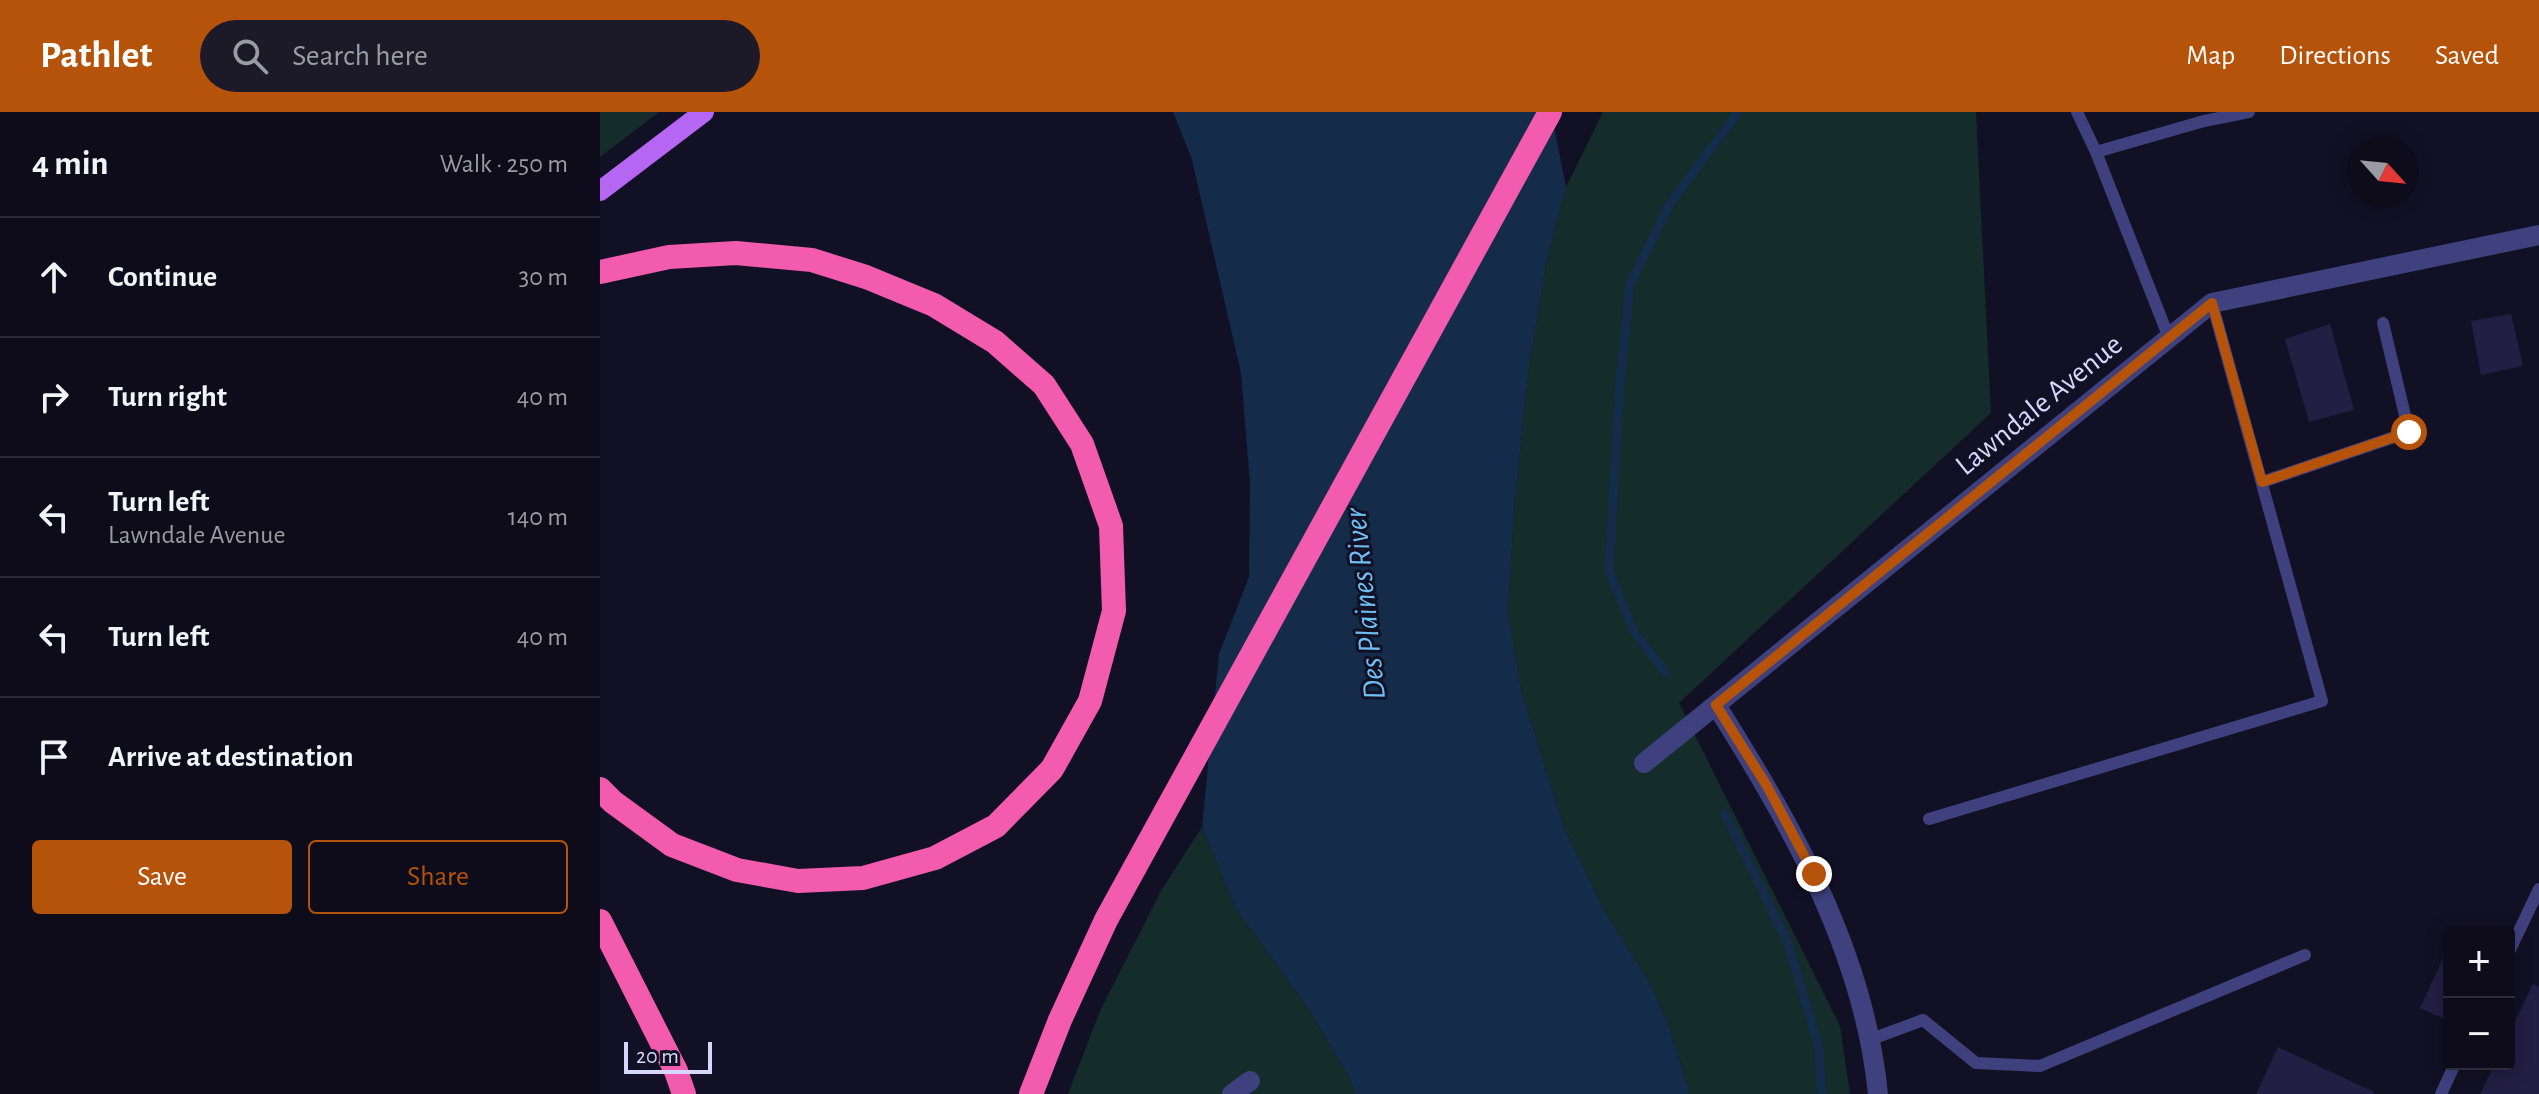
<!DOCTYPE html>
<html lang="en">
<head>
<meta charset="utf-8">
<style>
  body { margin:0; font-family:"Alegreya Sans",sans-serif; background:#1c1a28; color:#f1f3f6 }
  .controls { position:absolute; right:24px; bottom:24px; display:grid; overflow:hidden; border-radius:8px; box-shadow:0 4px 20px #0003 }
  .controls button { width:72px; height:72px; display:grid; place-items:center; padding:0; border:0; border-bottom:2px solid #2e2c3a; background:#0e0c1b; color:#f1f3f6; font:40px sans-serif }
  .compass { position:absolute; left:1747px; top:24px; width:72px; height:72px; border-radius:50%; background:#0e0c1b; box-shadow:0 4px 20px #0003; rotate:117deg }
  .scale { position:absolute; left:24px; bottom:20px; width:88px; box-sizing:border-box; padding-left:8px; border:4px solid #d8d6fc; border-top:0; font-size:22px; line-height:28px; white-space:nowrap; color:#d8d6fc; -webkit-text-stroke:6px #121024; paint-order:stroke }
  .stop { position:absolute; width:24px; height:24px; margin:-18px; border:6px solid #b45309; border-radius:50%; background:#fff }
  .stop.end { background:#b45309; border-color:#fff; box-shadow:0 2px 8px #0008 }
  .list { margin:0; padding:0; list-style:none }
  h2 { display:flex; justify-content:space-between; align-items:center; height:104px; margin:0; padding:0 32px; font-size:34px }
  h2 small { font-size:26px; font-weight:400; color:#9b9ba3 }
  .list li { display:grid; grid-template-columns:52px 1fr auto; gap:24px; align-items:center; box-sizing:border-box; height:120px; padding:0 32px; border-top:2px solid #2e2c3a }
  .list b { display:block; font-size:30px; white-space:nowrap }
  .list p { margin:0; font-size:26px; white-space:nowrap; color:#9b9ba3 }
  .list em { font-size:26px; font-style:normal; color:#9b9ba3 }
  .actions { display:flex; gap:16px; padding:24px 32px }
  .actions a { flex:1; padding:18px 0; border:2px solid #b45309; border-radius:8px; text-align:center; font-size:28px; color:#b45309 }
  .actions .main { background:#b45309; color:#fff }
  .icon { flex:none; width:44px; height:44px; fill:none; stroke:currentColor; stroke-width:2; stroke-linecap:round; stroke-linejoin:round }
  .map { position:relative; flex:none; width:1939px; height:982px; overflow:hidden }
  header { display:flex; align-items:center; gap:48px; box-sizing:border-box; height:112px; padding:0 40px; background:#b45309; color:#fff }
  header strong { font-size:38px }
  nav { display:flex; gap:44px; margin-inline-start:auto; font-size:28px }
  .search { width:560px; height:72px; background:#1c1a28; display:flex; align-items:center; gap:20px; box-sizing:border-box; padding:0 28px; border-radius:44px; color:#9b9ba3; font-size:30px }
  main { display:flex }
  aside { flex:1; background:#0e0c1b }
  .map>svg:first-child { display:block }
  .green { fill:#142d2b }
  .water { fill:#142c4a }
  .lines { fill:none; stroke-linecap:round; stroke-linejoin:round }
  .stream { stroke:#142c4a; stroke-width:9 }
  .building { fill:#231e43 }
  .lane { stroke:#3f417f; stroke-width:12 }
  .street { stroke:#3f417f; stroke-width:20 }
  .primary { stroke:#b566f3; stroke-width:20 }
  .highway { stroke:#f25bae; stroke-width:24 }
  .route { stroke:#b45309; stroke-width:10 }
  .labels { text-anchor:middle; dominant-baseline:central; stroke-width:6; stroke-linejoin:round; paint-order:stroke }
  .street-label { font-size:30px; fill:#d8d6fc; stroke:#121024 }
  .water-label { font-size:32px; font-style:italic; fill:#6dbef4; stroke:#121024 }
</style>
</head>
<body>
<header>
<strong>Pathlet</strong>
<div class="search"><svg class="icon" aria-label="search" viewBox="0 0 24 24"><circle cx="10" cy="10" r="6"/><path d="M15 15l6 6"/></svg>Search here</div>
<nav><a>Map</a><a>Directions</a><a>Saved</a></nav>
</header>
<main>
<aside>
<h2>4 min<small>Walk · 250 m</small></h2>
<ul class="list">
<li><svg class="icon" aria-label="ahead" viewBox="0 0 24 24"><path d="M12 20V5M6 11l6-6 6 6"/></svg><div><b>Continue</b></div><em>30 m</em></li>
<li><svg class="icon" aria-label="right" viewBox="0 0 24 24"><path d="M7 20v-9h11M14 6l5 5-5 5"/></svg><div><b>Turn right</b></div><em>40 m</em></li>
<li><svg class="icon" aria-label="left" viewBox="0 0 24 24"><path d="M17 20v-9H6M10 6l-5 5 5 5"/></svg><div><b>Turn left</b><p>Lawndale Avenue</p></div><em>140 m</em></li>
<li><svg class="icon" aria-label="left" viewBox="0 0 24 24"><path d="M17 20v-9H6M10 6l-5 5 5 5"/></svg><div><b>Turn left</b></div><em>40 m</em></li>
<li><svg class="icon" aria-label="arrive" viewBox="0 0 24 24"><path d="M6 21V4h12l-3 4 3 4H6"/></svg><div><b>Arrive at destination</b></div></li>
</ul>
<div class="actions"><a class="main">Save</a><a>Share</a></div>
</aside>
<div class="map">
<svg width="1939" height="982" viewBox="0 0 1939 982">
  <rect width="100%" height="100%" fill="#121024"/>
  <path class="green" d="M0,0H59L0,45Z
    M1003,0H1376L1391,301L1079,591L1240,914L1250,982H1090L1069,913L1048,868L1004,798L964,715L921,578L908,498L915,387L929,255L946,152L966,75Z
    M602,715L636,797L708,896L751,969L755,982H468L500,899L561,779Z"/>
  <path class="water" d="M573,0H951L966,75L946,152L929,255L915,387L908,498L921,578L964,715L1004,798L1048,868L1069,913L1090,982H755L751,969L708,896L636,797L602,715L619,542L649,465L650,371L641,261L592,48Z"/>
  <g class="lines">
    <path class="stream" d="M1066,561L1034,520L1009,459L1020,269L1030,173L1069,93L1138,0
      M1125,702L1187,829L1218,931L1222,982"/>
  </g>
  <path class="building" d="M1911,202L1923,254L1881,263L1871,209Z
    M1730,212L1754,298L1709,310L1685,227Z
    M1849,833V909L1820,896Z
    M1933,872L1939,875V982H1880L1895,952H1909V922Z
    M1678,935L1774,980L1773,982H1656Z"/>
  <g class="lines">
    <path class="lane" d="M1477,0L1496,40
      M1569,226L1496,40L1604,9L1649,0
      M1662,370L1809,320L1783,211
      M1329,707L1722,589L1612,191
      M1909,840L1939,777
      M1269,928L1323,908L1376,951L1440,954L1705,843
      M1841,982L1855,952"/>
    <path class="street" d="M1116,593C1191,711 1264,840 1278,982
      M1044,651L1612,191L1939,123
      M632,982L650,969"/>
    <path class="primary" d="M0,79L104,0"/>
    <path class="highway" d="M0,160L69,145L136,141L212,148L266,165L334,193L395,230L444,273L482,332L511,414L514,499L490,589L452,657L396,714L335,746L263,766L198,769L137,758L72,733L13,690L0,677
      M0,809L76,959L84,982
      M431,982L460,908L506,808L950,0"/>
  </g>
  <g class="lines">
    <path class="route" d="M1214,762L1167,674L1116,593L1612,191L1662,370L1809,320"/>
  </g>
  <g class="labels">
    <g class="street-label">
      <text transform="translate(1439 293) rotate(-39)">Lawndale Avenue</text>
    </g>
    <g class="water-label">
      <text transform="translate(765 492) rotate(-96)">Des Plaines River</text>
    </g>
  </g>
</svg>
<div class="controls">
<button>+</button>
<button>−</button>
</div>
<svg class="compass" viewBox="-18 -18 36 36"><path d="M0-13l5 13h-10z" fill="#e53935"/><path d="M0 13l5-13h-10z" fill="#9b9ba3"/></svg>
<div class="scale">20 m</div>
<div class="stop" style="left:1809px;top:320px"></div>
<div class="stop end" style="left:1214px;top:762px"></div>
</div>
</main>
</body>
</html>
